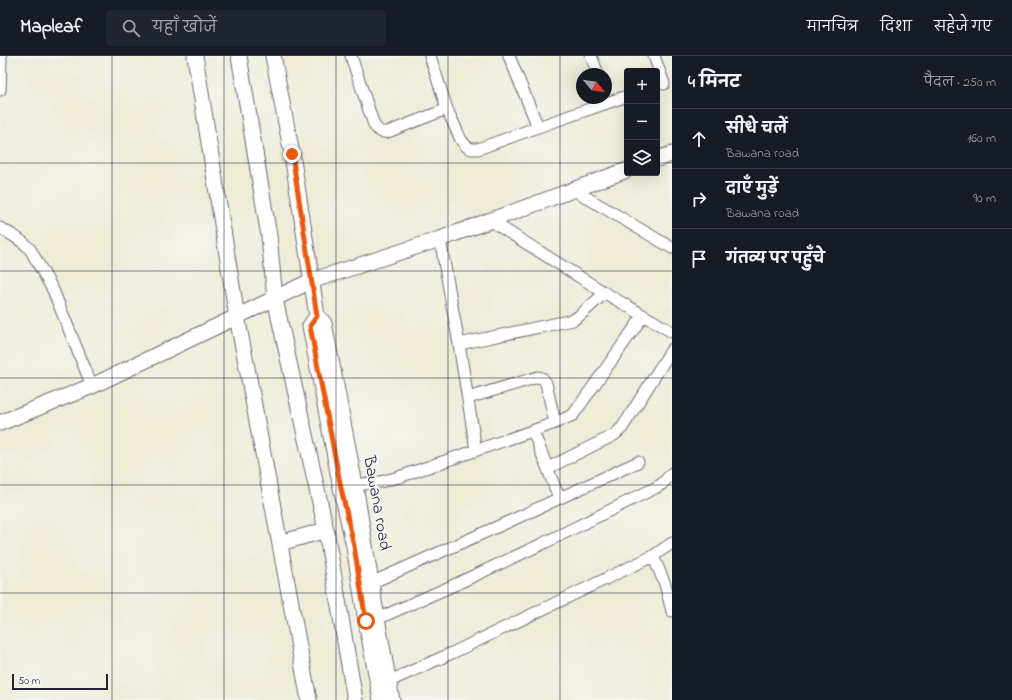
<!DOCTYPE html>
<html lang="hi">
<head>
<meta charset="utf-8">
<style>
  body { margin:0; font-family:"Indie Flower","Playpen Sans Deva",sans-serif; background:#20242c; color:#f1f3f6 }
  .controls { position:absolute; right:12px; top:12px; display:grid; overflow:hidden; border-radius:4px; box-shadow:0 4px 16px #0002 }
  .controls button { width:36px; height:36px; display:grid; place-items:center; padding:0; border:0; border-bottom:1px solid #363941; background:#171b24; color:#f1f3f6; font:20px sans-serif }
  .compass { position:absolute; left:576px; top:12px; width:36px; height:36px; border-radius:50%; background:#171b24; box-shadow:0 4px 16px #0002; rotate:119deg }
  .scale { position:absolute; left:12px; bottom:10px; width:96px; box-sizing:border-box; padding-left:4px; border:2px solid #22223b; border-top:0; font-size:11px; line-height:14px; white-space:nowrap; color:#22223b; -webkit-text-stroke:3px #f6f6f2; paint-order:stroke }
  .stop { position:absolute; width:12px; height:12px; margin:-9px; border:3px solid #ea580c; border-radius:50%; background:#fff }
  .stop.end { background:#ea580c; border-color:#fff; box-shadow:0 1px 4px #0008 }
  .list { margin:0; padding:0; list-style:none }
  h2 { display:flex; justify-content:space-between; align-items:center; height:52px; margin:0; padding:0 16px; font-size:17px }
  h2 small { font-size:13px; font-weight:400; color:#9ea1a6 }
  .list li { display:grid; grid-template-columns:26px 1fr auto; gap:12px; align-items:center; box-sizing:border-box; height:60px; padding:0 16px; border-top:1px solid #363941 }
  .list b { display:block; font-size:15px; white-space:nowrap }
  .list p { margin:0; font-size:13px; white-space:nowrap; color:#9ea1a6 }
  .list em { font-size:13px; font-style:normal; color:#9ea1a6 }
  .icon { flex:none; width:22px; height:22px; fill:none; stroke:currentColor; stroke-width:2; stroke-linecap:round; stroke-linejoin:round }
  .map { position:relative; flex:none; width:672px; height:644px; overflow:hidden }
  header { display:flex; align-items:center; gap:24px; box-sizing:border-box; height:56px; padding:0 20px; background:#171b24; border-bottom:1px solid #363941 }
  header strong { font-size:19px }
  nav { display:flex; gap:22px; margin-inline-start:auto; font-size:14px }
  .search { width:280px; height:36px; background:#20242c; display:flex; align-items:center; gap:10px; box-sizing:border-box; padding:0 14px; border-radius:4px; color:#9ea1a6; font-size:15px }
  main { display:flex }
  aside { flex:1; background:#171b24 }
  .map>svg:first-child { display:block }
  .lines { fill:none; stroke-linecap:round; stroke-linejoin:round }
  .street-casing { stroke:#696871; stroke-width:13 }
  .secondary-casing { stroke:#696871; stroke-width:17 }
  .street { stroke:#fff; stroke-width:11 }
  .secondary { stroke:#fff; stroke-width:15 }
  .route { stroke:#ea580c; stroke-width:5 }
  .grid { fill:none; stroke:#22223b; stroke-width:1; stroke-opacity:0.55 }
  .labels { text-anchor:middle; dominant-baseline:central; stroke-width:4; stroke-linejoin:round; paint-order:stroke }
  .street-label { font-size:17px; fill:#22223b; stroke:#f6f6f2 }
</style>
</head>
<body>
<header>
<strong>Mapleaf</strong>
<div class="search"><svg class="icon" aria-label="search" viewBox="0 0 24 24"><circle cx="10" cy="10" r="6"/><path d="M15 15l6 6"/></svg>यहाँ खोजें</div>
<nav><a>मानचित्र</a><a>दिशा</a><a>सहेजे गए</a></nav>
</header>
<main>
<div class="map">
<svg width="672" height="644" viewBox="0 0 672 644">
  <rect width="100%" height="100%" fill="#f6f6f2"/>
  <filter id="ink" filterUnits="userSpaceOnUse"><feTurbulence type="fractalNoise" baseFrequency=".025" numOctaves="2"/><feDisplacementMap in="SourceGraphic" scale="8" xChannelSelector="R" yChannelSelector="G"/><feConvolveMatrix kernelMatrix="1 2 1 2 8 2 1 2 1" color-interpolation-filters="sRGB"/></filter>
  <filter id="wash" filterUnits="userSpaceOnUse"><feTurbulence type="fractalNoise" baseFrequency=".012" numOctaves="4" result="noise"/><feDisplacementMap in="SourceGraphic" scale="16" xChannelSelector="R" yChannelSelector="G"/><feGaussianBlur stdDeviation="0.9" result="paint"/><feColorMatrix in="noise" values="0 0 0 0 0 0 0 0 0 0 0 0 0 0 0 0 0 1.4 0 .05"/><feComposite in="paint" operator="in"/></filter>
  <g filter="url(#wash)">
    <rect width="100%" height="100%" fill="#eeebd6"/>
  </g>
  <g filter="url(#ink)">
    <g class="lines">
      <defs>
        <path id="street" d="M351,0L374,69C378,75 381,77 388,76L447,53
          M430,0L447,53L461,84L466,90L471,93H478L538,71L627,40
          M509,0L538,71
          M591,0L598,18
          M654,0L664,28
          M0,34L1,0
          M574,134L672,192
          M491,165L605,237L672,276
          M0,172C11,178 22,184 30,193L53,234L92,330
          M440,183L459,288L476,394
          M459,288L573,264L579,260L605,237
          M468,342L538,321L542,322L546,327L555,367
          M533,375L559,442
          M548,412L614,379L622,372L672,293
          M355,429L380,426L399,421L555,367L573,359L643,260
          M653,500L665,528L672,555
          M371,527L508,466L638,406
          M377,563L452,530L542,488L655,432L662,428L672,417
          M383,628L452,597L589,531L653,500L672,487"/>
        <path id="secondary" d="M195,0L237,261L247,312L309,644
          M239,0L269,180L275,243L326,474L355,644
          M273,0L292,98L317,260L324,267L355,429L377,563L392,644
          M657,103L672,98
          M317,260L310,270L341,432L354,490L366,565L381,644
          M0,367L92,330L311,225L440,183L627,114
          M280,487L326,474"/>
      </defs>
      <use href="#street" class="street-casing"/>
      <use href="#secondary" class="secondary-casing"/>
      <use href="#street" class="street"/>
      <use href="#secondary" class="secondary"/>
    </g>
  </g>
  <g class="lines" filter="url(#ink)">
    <path class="route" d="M292,98L317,260L310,270L341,432L354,490L366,565"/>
  </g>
  <path class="grid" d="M112,0V644M224,0V644M336,0V644M448,0V644M560,0V644M0,107H627M657,107H672M0,215H672M0,322H672M0,429H672M0,537H672"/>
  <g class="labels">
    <g class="street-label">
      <text transform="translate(377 447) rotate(80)">Bawana road</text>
    </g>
  </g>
</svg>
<div class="controls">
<button>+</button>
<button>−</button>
<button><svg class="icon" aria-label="layers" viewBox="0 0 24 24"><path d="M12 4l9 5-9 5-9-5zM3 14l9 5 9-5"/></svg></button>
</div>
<svg class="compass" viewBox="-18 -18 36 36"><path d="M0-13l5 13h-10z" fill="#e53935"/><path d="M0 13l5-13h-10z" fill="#9ea1a6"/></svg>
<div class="scale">50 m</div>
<div class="stop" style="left:366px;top:565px"></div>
<div class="stop end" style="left:292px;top:98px"></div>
</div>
<aside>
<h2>4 मिनट<small>पैदल · 250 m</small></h2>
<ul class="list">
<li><svg class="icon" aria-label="ahead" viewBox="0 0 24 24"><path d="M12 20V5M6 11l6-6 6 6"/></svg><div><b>सीधे चलें</b><p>Bawana road</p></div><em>160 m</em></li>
<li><svg class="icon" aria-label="right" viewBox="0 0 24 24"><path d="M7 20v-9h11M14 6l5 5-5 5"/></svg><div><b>दाएँ मुड़ें</b><p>Bawana road</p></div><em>90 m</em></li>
<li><svg class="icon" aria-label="arrive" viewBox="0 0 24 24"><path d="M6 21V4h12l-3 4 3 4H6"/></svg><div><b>गंतव्य पर पहुँचे</b></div></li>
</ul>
</aside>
</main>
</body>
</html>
